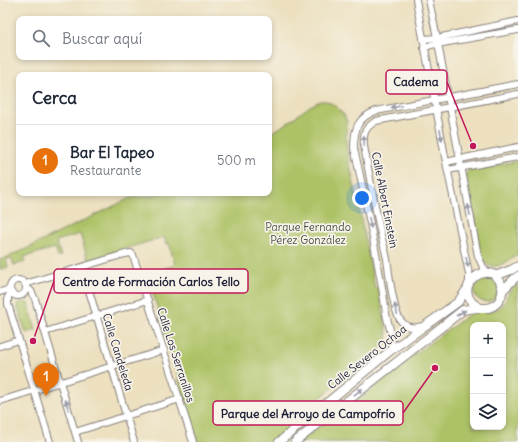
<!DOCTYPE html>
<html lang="es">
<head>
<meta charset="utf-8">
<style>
  body { margin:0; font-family:Delius,sans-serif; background:#f2f2f3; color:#1f2937 }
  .controls { position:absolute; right:12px; bottom:12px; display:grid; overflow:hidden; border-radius:8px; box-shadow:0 2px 6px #0003 }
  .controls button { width:36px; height:36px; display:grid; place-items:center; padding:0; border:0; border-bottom:1px solid #e0e1e3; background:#fff; color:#1f2937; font:20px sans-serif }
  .you { position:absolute; left:362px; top:198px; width:14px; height:14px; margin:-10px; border:3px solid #fff; border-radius:50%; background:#1a73e8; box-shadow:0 0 0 6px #1a73e833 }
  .badge { display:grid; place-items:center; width:26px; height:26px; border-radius:50%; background:#2563eb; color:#fff; font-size:13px; font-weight:700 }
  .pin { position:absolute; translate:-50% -33px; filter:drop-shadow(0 1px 2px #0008) }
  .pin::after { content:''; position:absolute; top:21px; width:14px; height:12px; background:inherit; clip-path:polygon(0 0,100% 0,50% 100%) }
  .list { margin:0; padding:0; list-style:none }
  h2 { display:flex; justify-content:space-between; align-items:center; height:52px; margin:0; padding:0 16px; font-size:17px }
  h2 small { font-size:13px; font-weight:400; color:#747a83 }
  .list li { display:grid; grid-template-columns:26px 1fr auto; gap:12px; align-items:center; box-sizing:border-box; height:72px; padding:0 16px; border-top:1px solid #e0e1e3 }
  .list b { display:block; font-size:15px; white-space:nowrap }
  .list p { margin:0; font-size:13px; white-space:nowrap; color:#747a83 }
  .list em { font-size:13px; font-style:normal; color:#747a83 }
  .icon { flex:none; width:22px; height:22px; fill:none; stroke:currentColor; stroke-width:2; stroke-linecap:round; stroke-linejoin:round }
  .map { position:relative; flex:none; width:518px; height:442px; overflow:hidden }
  .search { position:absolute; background:#fff; box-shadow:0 2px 6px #0003; left:16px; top:16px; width:256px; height:44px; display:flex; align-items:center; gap:10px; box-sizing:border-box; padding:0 14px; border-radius:8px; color:#747a83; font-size:15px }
  .panel { position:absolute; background:#fff; box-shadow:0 2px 6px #0003; left:16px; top:72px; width:256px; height:124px; border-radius:8px }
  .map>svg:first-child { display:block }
  .green { fill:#adc266; stroke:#687250; fill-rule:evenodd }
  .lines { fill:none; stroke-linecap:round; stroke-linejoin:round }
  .minor-casing { stroke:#87817d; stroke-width:8 }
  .major-casing { stroke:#87817d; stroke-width:10 }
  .minor { stroke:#fff; stroke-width:6 }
  .major { stroke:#fff; stroke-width:8 }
  .oneway { fill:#9c9ca7 }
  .labels { text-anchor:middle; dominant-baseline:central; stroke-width:3.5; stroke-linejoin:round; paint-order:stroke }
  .street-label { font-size:11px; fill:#22223b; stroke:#f7f3e8 }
  .park-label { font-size:11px; fill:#4c5248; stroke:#f7f3e8 }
  .leader { fill:none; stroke:#c2185b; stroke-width:1.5 }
  .callout-dot { fill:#c2185b; stroke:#f7f3e8; stroke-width:1.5 }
  .callout { fill:#f7f3e8; stroke:#c2185b; stroke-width:1.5 }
  .callout-label { font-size:12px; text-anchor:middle; font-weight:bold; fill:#22223b }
</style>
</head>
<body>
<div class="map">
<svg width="518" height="442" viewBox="0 0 518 442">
  <rect width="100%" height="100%" fill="#f7f3e8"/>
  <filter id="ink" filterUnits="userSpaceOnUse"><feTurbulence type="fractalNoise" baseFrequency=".025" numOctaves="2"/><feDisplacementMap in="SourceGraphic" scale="8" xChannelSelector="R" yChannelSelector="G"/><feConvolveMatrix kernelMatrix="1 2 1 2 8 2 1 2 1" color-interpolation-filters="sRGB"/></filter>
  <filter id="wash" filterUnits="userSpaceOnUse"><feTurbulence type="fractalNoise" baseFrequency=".012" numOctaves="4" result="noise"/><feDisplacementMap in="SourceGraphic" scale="16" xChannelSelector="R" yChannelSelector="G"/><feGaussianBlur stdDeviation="0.9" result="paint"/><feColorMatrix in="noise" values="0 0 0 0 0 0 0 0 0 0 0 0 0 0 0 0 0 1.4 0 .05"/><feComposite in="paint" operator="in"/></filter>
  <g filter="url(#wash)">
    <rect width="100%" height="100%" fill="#ece0bf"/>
    <path class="green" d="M320,101H327L334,105L345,116L347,123L346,139L347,150L375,288L378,287C380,297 389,335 387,342C385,345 383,347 380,350L316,401L295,423L273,442H198L147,274L175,265L169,243L166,244L164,237L88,260L80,234L56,241L61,256L58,257L55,248L24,257L25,262L14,265L11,258L6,260L8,267L0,269V260L28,248L130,198L157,195L156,193H269V134L286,124L310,106Z
      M518,161V255C510,259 494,272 486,264C483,262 482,259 481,256L466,173L469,170Z
      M474 290a12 12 0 1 1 24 0a12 12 0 1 1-24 0Z
      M518,285V442H298L334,413L337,417L419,351L471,313C482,309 489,315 500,307C506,303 506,296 510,290C512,288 515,286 518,285ZM473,325H503V427H473Z
      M24,302L28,303L36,330L26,333L17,305L19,303Z"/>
  </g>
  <g filter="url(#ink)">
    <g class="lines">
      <defs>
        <path id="minor" d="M416,0L446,162L469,274V283
          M429,0L437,38L478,256L483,267L488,273
          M423,39L437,38L518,21
          M424,48L431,45L518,30
          M446,162L518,147
          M448,170L518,157
          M82,267L134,442
          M10 288a8 8 0 1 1 16 0a8 8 0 1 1-16 0Z
          M25,284L125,254L131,253L133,255L193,442
          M26,287L31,291L35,299L78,442
          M0,292L10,289
          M11,292L8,297V304L50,442
          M423,326C414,328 408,329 401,321C393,312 389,272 387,259C385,249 382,240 380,230C374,202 369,174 364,146C363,132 365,128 376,121L518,94
          M45,332L148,300
          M0,346L19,340
          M390,351C395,338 388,326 386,313C378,257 366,203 354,148C354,129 357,118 376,111C423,102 471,93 518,84
          M0,401L164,350
          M75,432L180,399"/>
        <path id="major" d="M495,276L511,270L518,266
          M503,290L515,278L518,276
          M279,442L390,351L458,302L467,289
          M295,442L463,310C469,309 474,308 479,308C482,308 485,308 488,308C496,306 501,300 502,293C503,289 501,282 498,278C486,263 457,283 471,301C473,304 477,306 481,308"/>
      </defs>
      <use href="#minor" class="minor-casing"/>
      <use href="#major" class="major-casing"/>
      <use href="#minor" class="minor"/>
      <use href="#major" class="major"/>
    </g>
    <defs><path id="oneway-solid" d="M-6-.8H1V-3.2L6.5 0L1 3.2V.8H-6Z"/></defs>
    <g class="oneway">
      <use href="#oneway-solid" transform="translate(396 107) rotate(169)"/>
      <use href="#oneway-solid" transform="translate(441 135) rotate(80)"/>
      <use href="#oneway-solid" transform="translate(364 141) rotate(-92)"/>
      <use href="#oneway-solid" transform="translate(469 210) rotate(-101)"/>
      <use href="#oneway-solid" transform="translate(370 223) rotate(78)"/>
      <use href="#oneway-solid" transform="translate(467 262) rotate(78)"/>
      <use href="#oneway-solid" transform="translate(396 309) rotate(-104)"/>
      <use href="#oneway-solid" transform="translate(461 313) rotate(-30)"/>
      <use href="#oneway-solid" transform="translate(358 392) rotate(-38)"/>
      <use href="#oneway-solid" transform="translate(67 405) rotate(-107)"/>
    </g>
  </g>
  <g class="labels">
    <g class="street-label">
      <text transform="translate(385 200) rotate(79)">Calle Albert Einstein</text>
      <text transform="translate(118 352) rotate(73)">Calle Candeleda</text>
      <text transform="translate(176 355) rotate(72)">Calle Los Serranillos</text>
      <text transform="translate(367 357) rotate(-38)">Calle Severo Ochoa</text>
    </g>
    <g class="park-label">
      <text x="308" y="227">Parque Fernando<tspan x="308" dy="13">Pérez González</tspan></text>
    </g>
  </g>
  <path class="leader" d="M473 146L447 82M33 341L54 281M435 368L403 413"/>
  <g class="callout-dot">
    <circle cx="473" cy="146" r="4"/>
    <circle cx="33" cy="341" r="4"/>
    <circle cx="435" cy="368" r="4"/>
  </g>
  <g class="callout">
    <rect x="386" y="70" width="61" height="24" rx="4"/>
    <rect x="54" y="269" width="194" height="24" rx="4"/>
    <rect x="213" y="401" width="190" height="24" rx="4"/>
  </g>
  <g class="callout-label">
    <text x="416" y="86">Cadema</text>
    <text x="151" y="286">Centro de Formación Carlos Tello</text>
    <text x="308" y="418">Parque del Arroyo de Campofrío</text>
  </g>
</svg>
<div class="controls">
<button>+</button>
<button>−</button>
<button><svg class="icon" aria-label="layers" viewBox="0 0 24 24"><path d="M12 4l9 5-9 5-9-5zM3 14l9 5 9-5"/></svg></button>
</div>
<div class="you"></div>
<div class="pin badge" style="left:46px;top:396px;background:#e8710a">1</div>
<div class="search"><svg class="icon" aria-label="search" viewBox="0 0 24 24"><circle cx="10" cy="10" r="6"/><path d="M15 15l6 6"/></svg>Buscar aquí</div>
<section class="panel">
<h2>Cerca<small></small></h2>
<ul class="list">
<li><span class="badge" style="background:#e8710a">1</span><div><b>Bar El Tapeo</b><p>Restaurante</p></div><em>500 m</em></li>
</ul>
</section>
</div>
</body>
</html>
